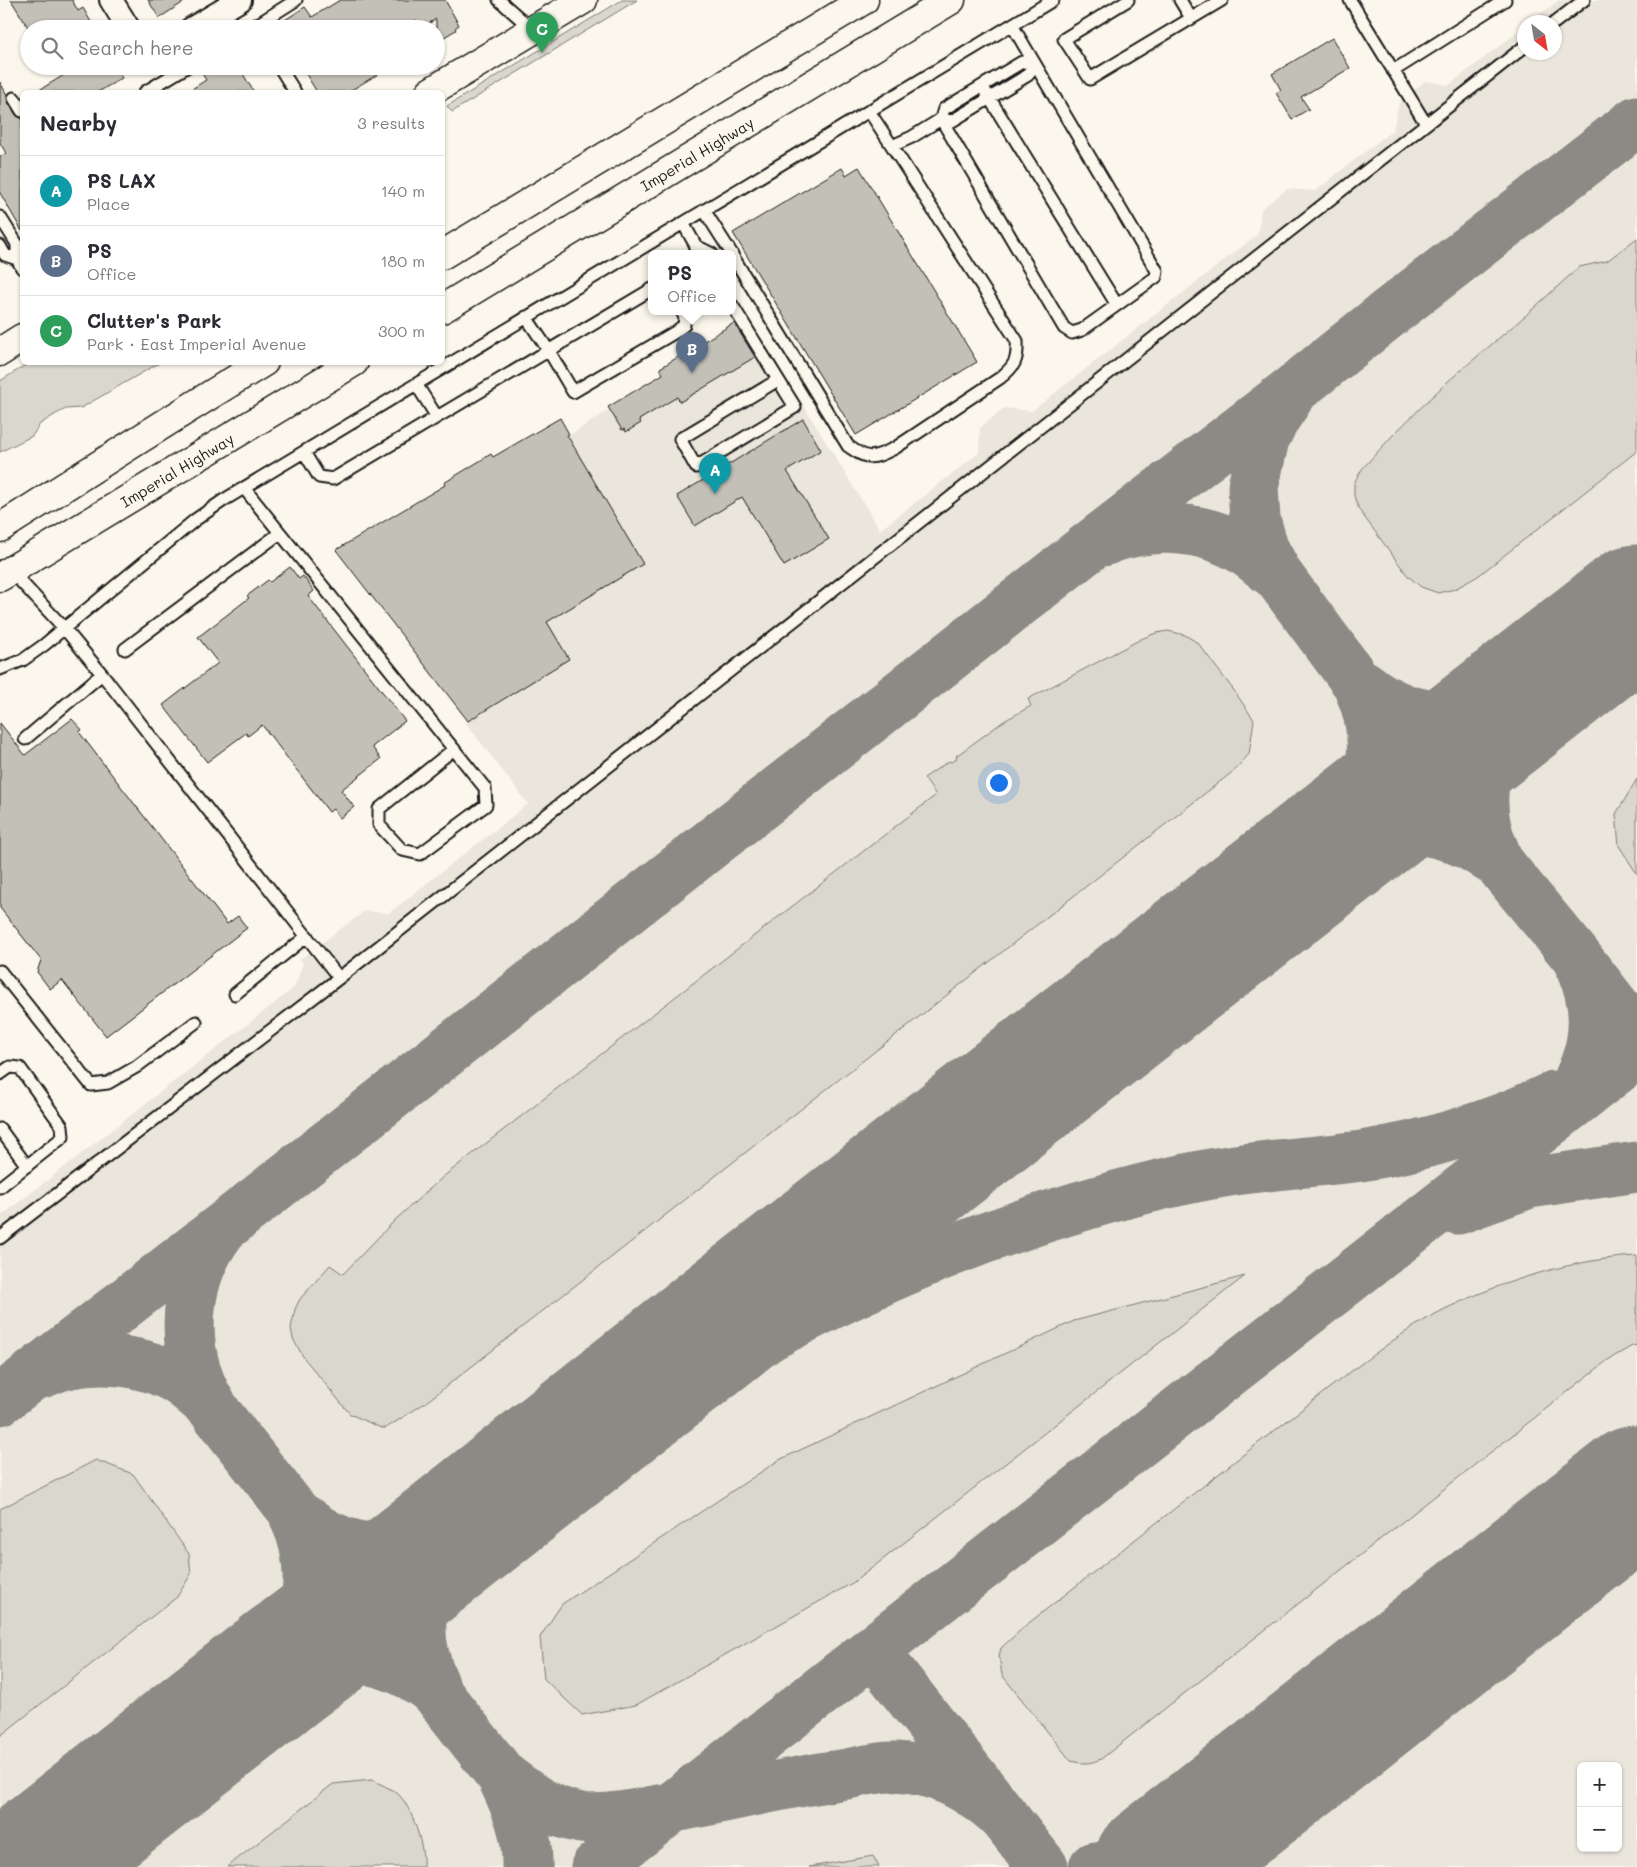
<!DOCTYPE html>
<html lang="en">
<head>
<meta charset="utf-8">
<style>
  body { margin:0; font-family:Mali,sans-serif; background:#f7f7f7; color:#2b2b33 }
  .controls { position:absolute; right:15px; bottom:15px; display:grid; overflow:hidden; border-radius:8px; box-shadow:0 1px 4px #0004 }
  .controls button { width:45px; height:45px; display:grid; place-items:center; padding:0; border:0; border-bottom:1px solid #e1e1e2; background:#fff; color:#2b2b33; font:25px sans-serif }
  .compass { position:absolute; left:1517px; top:15px; width:45px; height:45px; border-radius:50%; background:#fff; box-shadow:0 1px 4px #0004; rotate:149deg }
  .you { position:absolute; left:998px; top:782px; width:18px; height:18px; margin:-12px; border:4px solid #fff; border-radius:50%; background:#1a73e8; box-shadow:0 0 0 8px #1a73e833 }
  .badge { display:grid; place-items:center; width:32px; height:32px; border-radius:50%; background:#1a73e8; color:#fff; font-size:16px; font-weight:700 }
  .pin { position:absolute; translate:-50% -41px; filter:drop-shadow(0 1px 2px #0008) }
  .pin::after { content:''; position:absolute; top:26px; width:18px; height:15px; background:inherit; clip-path:polygon(0 0,100% 0,50% 100%) }
  .popup { position:absolute; left:648px; top:250px; width:88px; height:65px; box-sizing:border-box; display:grid; place-content:center; border-radius:8px; background:#fff; filter:drop-shadow(0 1px 4px #0005); font-size:16px; white-space:nowrap; color:#7c7c81 }
  .popup b { font-size:19px; color:#2b2b33 }
  .popup::after { content:''; position:absolute; left:50%; top:100%; margin-left:-10px; border:10px solid transparent; border-top-color:#fff }
  .list { margin:0; padding:0; list-style:none }
  h2 { display:flex; justify-content:space-between; align-items:center; height:65px; margin:0; padding:0 20px; font-size:21px }
  h2 small { font-size:16px; font-weight:400; color:#7c7c81 }
  .list li { display:grid; grid-template-columns:32px 1fr auto; gap:15px; align-items:center; box-sizing:border-box; height:70px; padding:0 20px; border-top:1px solid #e1e1e2 }
  .list b { display:block; font-size:19px; white-space:nowrap }
  .list p { margin:0; font-size:16px; white-space:nowrap; color:#7c7c81 }
  .list em { font-size:16px; font-style:normal; color:#7c7c81 }
  .icon { flex:none; width:28px; height:28px; fill:none; stroke:currentColor; stroke-width:2; stroke-linecap:round; stroke-linejoin:round }
  .map { position:relative; flex:none; width:1637px; height:1867px; overflow:hidden }
  .search { position:absolute; background:#fff; box-shadow:0 1px 4px #0004; left:20px; top:20px; width:425px; height:55px; display:flex; align-items:center; gap:12px; box-sizing:border-box; padding:0 18px; border-radius:28px; color:#7c7c81; font-size:19px }
  .panel { position:absolute; background:#fff; box-shadow:0 1px 4px #0004; left:20px; top:90px; width:425px; height:275px; border-radius:8px }
  .map>svg:first-child { display:block }
  .built { fill:#eae6dc; fill-rule:evenodd }
  .green { fill:#dad7ce; stroke:#7b7a75 }
  .lines { fill:none; stroke-linecap:round; stroke-linejoin:round }
  .taxiway { stroke:#8c8a84; stroke-width:51 }
  .runway { stroke:#8c8a84; stroke-width:129 }
  .building { fill:#c3c0b8; stroke:#1c1c1c }
  .lane-casing { stroke:#1c1c1c; stroke-width:15 }
  .street-casing { stroke:#1c1c1c; stroke-width:26 }
  .secondary-casing { stroke:#1c1c1c; stroke-width:31 }
  .primary-casing { stroke:#1c1c1c; stroke-width:31 }
  .lane { stroke:#fbf7ec; stroke-width:11 }
  .street { stroke:#fbf7ec; stroke-width:22 }
  .secondary { stroke:#fbf7ec; stroke-width:28 }
  .primary { stroke:#fbf7ec; stroke-width:28 }
  .labels { text-anchor:middle; dominant-baseline:central; stroke-width:4; stroke-linejoin:round; paint-order:stroke }
  .street-label { font-size:15px; fill:#1c1c1c; stroke:#fbf7ec }
</style>
</head>
<body>
<div class="map">
<svg width="1637" height="1867" viewBox="0 0 1637 1867">
  <rect width="100%" height="100%" fill="#fbf7ec"/>
  <filter id="ink" filterUnits="userSpaceOnUse"><feTurbulence type="fractalNoise" baseFrequency=".02" numOctaves="2"/><feDisplacementMap in="SourceGraphic" scale="10" xChannelSelector="R" yChannelSelector="G"/><feConvolveMatrix kernelMatrix="1 2 1 2 8 2 1 2 1" color-interpolation-filters="sRGB"/></filter>
  <g filter="url(#ink)">
    <path class="built" d="M1559,0H1637V1867H0V1217L294,988L303,963L300,959L365,911L389,913L528,804L465,722L474,715L377,554L752,322L880,530L979,453L980,428L1004,408L1032,411L1258,234L1261,209L1287,189L1315,191L1393,130L1399,103L1425,81L1449,85L1524,27V52H1554V22H1530ZM1581,1766H1618V1848H1581Z"/>
    <path class="green" d="M622,0H637L452,112L447,106Z
      M1637,238V451L1478,576L1455,589L1438,593L1421,587L1408,576L1359,510L1354,496V483L1362,469L1393,435L1446,383L1525,316L1579,267L1607,261Z
      M31,362H159V363L81,408L66,409L56,414L40,424L32,436L0,452V381Z
      M1168,631L1185,635L1198,643L1235,692L1254,720L1249,754L1235,770L425,1403L386,1428H381L350,1414L304,1358L293,1339L291,1328L295,1309L300,1299L330,1265L343,1274L395,1220L444,1176L936,795L924,778L949,761L952,762L957,758L956,756L1004,721L1031,706L1028,699L1141,639L1156,633Z
      M1637,779V874L1619,846L1616,814Z
      M1637,1256V1345L1632,1346L1608,1360L1101,1759C1090,1764 1082,1764 1071,1761L1002,1675L999,1656L1001,1648L1025,1626C1096,1570 1168,1514 1239,1458C1273,1432 1307,1405 1341,1379C1373,1355 1406,1329 1441,1311C1499,1282 1573,1259 1637,1256Z
      M1245,1276L854,1582L636,1705L582,1715L544,1679L540,1637L562,1604L779,1460L1074,1321Z
      M96,1460L133,1474L189,1554L191,1574L177,1597L0,1736V1509Z
      M372,1780C380,1784 390,1788 397,1793C412,1806 425,1848 423,1867H227L333,1784Z
      M873,1856L879,1867H809Z"/>
    <g class="lines">
      <path class="taxiway" d="M1288,398L1274,419L1264,439L1253,487L1255,519L1263,548L1278,576L1352,676L1506,872L1575,955L1637,1035
        M1103,541C1149,522 1201,524 1244,550C1256,558 1266,567 1278,576
        M1364,686C1416,728 1482,725 1533,685
        M1495,853C1471,803 1484,742 1523,704L1637,610
        M1317,854C1328,844 1339,835 1348,824C1377,785 1379,733 1360,690
        M1251,910L1343,845C1390,817 1448,827 1490,858
        M1563,1107C1593,1063 1604,1017 1581,967
        M1458,1209L1529,1183L1637,1167
        M219,1233C180,1286 179,1361 217,1414L502,1776C517,1808 528,1831 527,1867
        M42,1373C82,1353 139,1357 177,1379C190,1387 202,1399 214,1409
        M0,1400L225,1226L1081,553L1298,386L1389,313L1637,121
        M494,1504C512,1494 531,1484 549,1473C597,1444 641,1410 689,1382C811,1308 941,1248 1078,1207C1128,1192 1178,1179 1229,1171C1273,1164 1317,1162 1361,1156C1425,1146 1496,1125 1554,1096
        M303,1519C334,1545 378,1556 416,1545C435,1539 452,1530 469,1521
        M873,1650L1043,1867
        M257,1684C270,1671 283,1658 292,1642C313,1605 313,1556 295,1518
        M434,1684C413,1640 417,1588 446,1549C456,1536 470,1528 479,1516
        M242,1699C258,1691 272,1678 289,1670C335,1648 387,1656 428,1686
        M502,1776C526,1795 551,1813 581,1818C606,1821 640,1814 664,1809C725,1798 786,1782 847,1774C862,1771 880,1766 896,1767C936,1769 971,1787 1001,1814
        M596,1867L1637,1053
        M1094,1867L1126,1866L1156,1857L1196,1836"/>
      <path class="runway" d="M28,1867L284,1666L367,1604L737,1311L1637,609
        M1157,1867L1637,1490"/>
    </g>
    <path class="building" d="M11,0H72L78,11L83,8L95,29H29Z
      M148,0H187L159,18Z
      M340,0H445L459,25L455,28L456,30L436,42V19L421,28L416,20L402,29H271L305,7L312,17Z
      M1332,38L1350,68L1301,97L1309,109L1292,119L1276,93L1281,90L1272,74Z
      M79,66H115L122,78L98,92H36Z
      M210,66H238L254,92H187L206,80L201,72Z
      M301,66H392L348,92H317Z
      M0,82L7,95L8,102L16,115L22,118V231L0,193V157L6,153L0,143Z
      M859,167L977,362L856,435L733,233L842,168L846,175Z
      M734,323L755,357L680,402L677,397L639,420L641,423L626,432L624,429L622,430L608,407L663,374L660,368Z
      M560,418L569,434L567,435L643,564L547,622L569,659L468,721L336,550L445,485L444,483L491,454L493,457Z
      M803,419L821,450L787,471L829,539L784,566L742,497L695,526L677,496Z
      M290,567L299,579L303,576L314,591L308,596L405,721L372,747L381,759L341,790L354,807L340,818L333,809L329,812L262,725L248,736L246,733L207,762L163,705L218,663L198,637L249,598L247,596L268,580L270,582Z
      M72,719L82,730L79,732L227,924L238,916L247,928L106,1036L62,980L50,989L37,972L41,960L0,908V723L25,755Z"/>
    <g class="lines">
      <defs>
        <path id="lane" d="M499,0L533,30
          M1128,0L1064,39L1090,79L1222,0
          M1180,0L1191,18
          M1350,0L1426,124
          M1554,23L1584,0
          M1012,25L1157,271L1156,277L1082,330L1072,333L1064,328L941,119L944,109L1022,62L1034,63
          M250,29L296,0
          M279,66L295,92
          M1393,71L1505,0
          M982,86L1117,305
          M145,92L188,66
          M14,98L22,111
          M869,111L892,146L912,137L941,119L952,121L1028,75L1034,63
          M704,210L732,254
          M0,217L17,244V259L22,268
          M683,223L696,246L695,254
          M0,246L5,255L17,259
          M696,246L712,254
          M732,255L848,446C869,461 872,459 895,448L1000,378C1015,366 1018,360 1017,341L892,146
          M732,305L795,407L696,467L680,439L778,380
          M526,317L549,351L573,392L677,331L684,325L685,317L682,312
          M416,384L437,417
          M304,452L319,477L333,479L652,289
          M244,488L485,788L486,805L420,854L402,850L379,825V809L454,749
          M11,571L64,628L102,674L339,978
          M125,649L280,533
          M0,669L23,660L44,645L195,520L224,500L1053,0
          M25,739L102,674
          M0,971L91,1085L108,1083L136,1067L196,1022
          M235,994L307,936
          M0,1074L10,1067L20,1068L62,1126L63,1137L0,1187
          M0,1129L27,1166
          M0,1238L339,978L1524,47"/>
        <path id="street" d="M111,0L129,29
          M191,29L240,0"/>
        <path id="secondary" d="M430,92L583,0
          M0,352L22,338"/>
        <path id="primary" d="M442,255L864,0
          M442,309L951,0
          M0,528C88,472 175,416 264,362
          M0,577L354,362"/>
      </defs>
      <use href="#lane" class="lane-casing"/>
      <use href="#street" class="street-casing"/>
      <use href="#secondary" class="secondary-casing"/>
      <use href="#primary" class="primary-casing"/>
      <use href="#lane" class="lane"/>
      <use href="#street" class="street"/>
      <use href="#secondary" class="secondary"/>
      <use href="#primary" class="primary"/>
    </g>
  </g>
  <g class="labels">
    <g class="street-label">
      <text transform="translate(697 154) rotate(-31)">Imperial Highway</text>
      <text transform="translate(177 470) rotate(-31)">Imperial Highway</text>
    </g>
  </g>
</svg>
<div class="controls">
<button>+</button>
<button>−</button>
</div>
<svg class="compass" viewBox="-18 -18 36 36"><path d="M0-13l5 13h-10z" fill="#e53935"/><path d="M0 13l5-13h-10z" fill="#7c7c81"/></svg>
<div class="you"></div>
<div class="pin badge" style="left:715px;top:494px;background:#0f9aa8">A</div>
<div class="pin badge" style="left:692px;top:373px;background:#5c6f8a">B</div>
<div class="popup"><b>PS</b>Office</div>
<div class="pin badge" style="left:542px;top:53px;background:#2e9e5b">C</div>
<div class="search"><svg class="icon" aria-label="search" viewBox="0 0 24 24"><circle cx="10" cy="10" r="6"/><path d="M15 15l6 6"/></svg>Search here</div>
<section class="panel">
<h2>Nearby<small>3 results</small></h2>
<ul class="list">
<li><span class="badge" style="background:#0f9aa8">A</span><div><b>PS LAX</b><p>Place</p></div><em>140 m</em></li>
<li><span class="badge" style="background:#5c6f8a">B</span><div><b>PS</b><p>Office</p></div><em>180 m</em></li>
<li><span class="badge" style="background:#2e9e5b">C</span><div><b>Clutter's Park</b><p>Park · East Imperial Avenue</p></div><em>300 m</em></li>
</ul>
</section>
</div>
</body>
</html>
